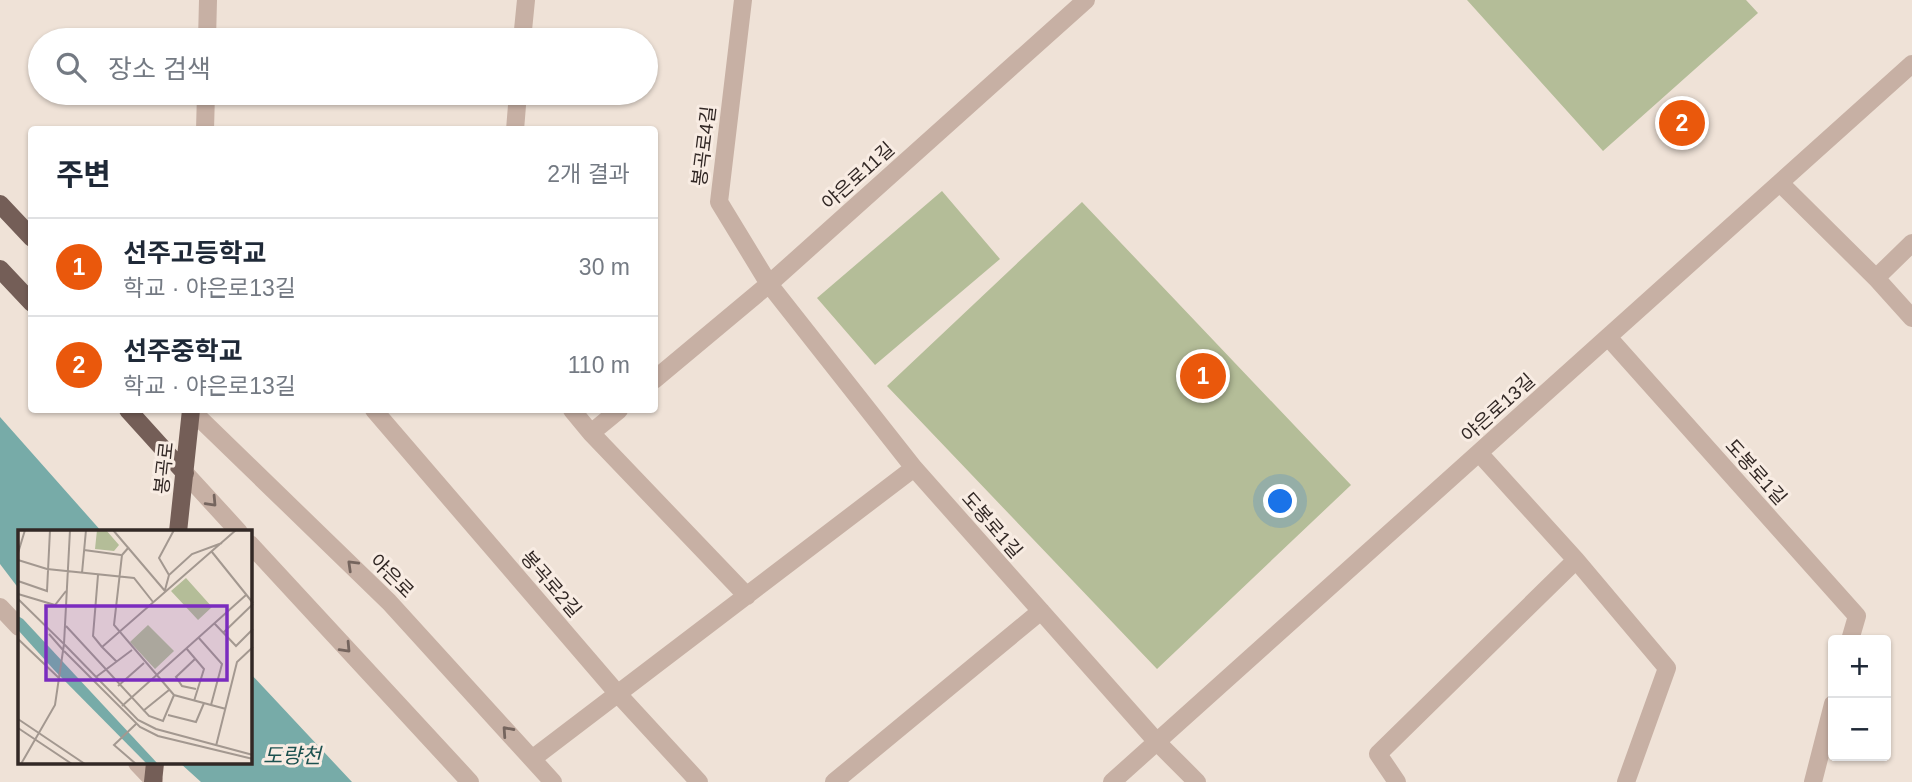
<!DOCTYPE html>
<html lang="ko">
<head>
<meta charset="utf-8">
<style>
  body { margin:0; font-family:Helvetica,"Noto Sans KR",sans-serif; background:#f6f6f7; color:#1f2937 }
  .controls { position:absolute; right:21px; bottom:21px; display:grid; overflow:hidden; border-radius:7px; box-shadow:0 2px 5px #0004 }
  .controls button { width:63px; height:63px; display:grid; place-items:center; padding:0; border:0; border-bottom:2px solid #e0e1e3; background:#fff; color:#1f2937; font:35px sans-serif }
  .you { position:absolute; left:1281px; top:502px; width:24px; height:24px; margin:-18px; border:5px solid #fff; border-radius:50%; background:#1a73e8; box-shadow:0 0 0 10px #1a73e833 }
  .badge { display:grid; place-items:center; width:46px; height:46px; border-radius:50%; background:#ea580c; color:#fff; font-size:23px; font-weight:700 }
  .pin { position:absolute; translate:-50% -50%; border:4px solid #fff; box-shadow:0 2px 7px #0006 }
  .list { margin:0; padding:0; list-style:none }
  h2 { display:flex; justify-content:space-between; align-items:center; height:91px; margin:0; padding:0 28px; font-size:30px }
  h2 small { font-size:23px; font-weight:400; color:#747a83 }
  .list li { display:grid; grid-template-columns:46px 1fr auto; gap:21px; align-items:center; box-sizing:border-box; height:98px; padding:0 28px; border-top:2px solid #e0e1e3 }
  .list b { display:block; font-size:26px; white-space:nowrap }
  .list p { margin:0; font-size:23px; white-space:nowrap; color:#747a83 }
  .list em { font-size:23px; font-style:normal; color:#747a83 }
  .icon { flex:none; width:38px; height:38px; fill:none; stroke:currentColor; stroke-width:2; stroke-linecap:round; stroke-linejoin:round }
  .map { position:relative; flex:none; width:1912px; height:782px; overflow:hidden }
  .search { position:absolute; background:#fff; box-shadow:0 2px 5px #0004; left:28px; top:28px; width:630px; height:77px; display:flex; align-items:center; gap:18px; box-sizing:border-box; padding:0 24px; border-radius:38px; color:#747a83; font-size:26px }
  .panel { position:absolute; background:#fff; box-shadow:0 2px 5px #0004; left:28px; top:126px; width:630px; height:287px; border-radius:7px }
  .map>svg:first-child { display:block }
  .green { fill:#b4bd98 }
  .water { fill:#77aba8 }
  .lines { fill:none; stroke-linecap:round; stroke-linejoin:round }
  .minor { stroke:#c7b0a4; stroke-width:18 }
  .major { stroke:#745e57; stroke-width:18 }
  .oneway { stroke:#75655e }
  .labels { text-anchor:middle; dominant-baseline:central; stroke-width:6; stroke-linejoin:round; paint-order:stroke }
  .street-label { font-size:19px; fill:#322825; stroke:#f8ece3 }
  .water-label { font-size:21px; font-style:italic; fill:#1d5250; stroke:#f8ece3 }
  .inset-road { fill:none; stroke:#a39890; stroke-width:2 }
  .view { fill:#7b2cbf; fill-opacity:0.15; stroke:#7b2cbf; stroke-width:3.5 }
  .inset-edge { fill:none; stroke:#322825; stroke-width:3.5 }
</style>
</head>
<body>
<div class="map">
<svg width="1912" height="782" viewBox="0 0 1912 782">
  <rect width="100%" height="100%" fill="#efe2d7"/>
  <path class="green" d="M1467,0H1746L1758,13L1603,151Z
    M942,191L1000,259L875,365L817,298Z
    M1082,202L1351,485L1157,669L887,386Z"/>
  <path class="water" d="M0,417L102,532H19V589L0,564Z
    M250,673L352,782H201L180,763H250Z"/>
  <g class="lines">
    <path class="minor" d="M743,0L719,202L769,284L914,468L1157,742L1197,782
      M207,40L208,0
      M522,40L526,0
      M205,130L206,93
      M515,130L518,93
      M1780,183L1876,278L1912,318
      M1876,278L1912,243
      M1608,337L1857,616L1850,640
      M654,380L769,284L1086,0
      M191,410L389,602L553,782
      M374,410L618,694L699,782
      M572,410L591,433
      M619,410L591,433L747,596
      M1479,453L1576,560L1667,668L1626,782
      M185,473L239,532
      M250,544L470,782
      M0,607L19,627
      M532,759L914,468
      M137,763L154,781
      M834,782L1041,611
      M1112,782L1912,64
      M1397,782L1378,754L1576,560
      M1813,782L1833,704"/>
    <path class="major" d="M0,204L32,238
      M0,269L32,303
      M128,410L185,473
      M178,532L191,410
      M153,782L155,763"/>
  </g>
  <defs><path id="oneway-chevron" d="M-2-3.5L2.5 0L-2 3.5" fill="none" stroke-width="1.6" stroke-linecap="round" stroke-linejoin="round" transform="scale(1.75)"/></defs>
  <g class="oneway">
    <use href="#oneway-chevron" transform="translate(212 502) rotate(47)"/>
    <use href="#oneway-chevron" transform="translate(352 565) rotate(-136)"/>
    <use href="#oneway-chevron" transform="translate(346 648) rotate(47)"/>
    <use href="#oneway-chevron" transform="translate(507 731) rotate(-132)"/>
  </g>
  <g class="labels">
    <g class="street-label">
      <text transform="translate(704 146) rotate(-83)">봉곡로4길</text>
      <text transform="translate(858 176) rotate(-42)">야은로11길</text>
      <text transform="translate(1498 408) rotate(-42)">야은로13길</text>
      <text transform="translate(164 468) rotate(-84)">봉곡로</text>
      <text transform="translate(1756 472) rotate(48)">도봉로1길</text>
      <text transform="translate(992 525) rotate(49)">도봉로1길</text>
      <text transform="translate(392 576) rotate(45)">야은로</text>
      <text transform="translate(551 584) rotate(49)">봉곡로2길</text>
    </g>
    <g class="water-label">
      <text x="292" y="755">도량천</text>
    </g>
  </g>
  <g transform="translate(18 530)">
    <rect width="234" height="234" fill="#efe2d7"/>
    <path d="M79,0H88L101,15L96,21L77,19ZM168,48L194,77L180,90L153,61ZM130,95L156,121L137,139L112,112Z" fill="#b4bd98"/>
    <path d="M0,86L5,89L140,234H129L37,141L0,100Z" fill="#77aba8"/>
    <path class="inset-road" d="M52,0L46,114L120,190L138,199L235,225M95,0L147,61M111,17L104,25L96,95L156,165L208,179M66,20L103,25M194,22L235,73M0,23L7,0M0,30L29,39L116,48L135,72M64,43L68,0M80,45L75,106L84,117M151,45L141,28L156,0M0,51L29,61L32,0M147,60L151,45L174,24L204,13M0,64L37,75L48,61M0,69L46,114L37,175L3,234M196,93L218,116L235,99M48,96L131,186L145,191L156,165M206,102L235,74M31,104L45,120M180,107L204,134L193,175M0,109L42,149M168,118L186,139L176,171M46,121L122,197L140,206L235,229M177,129L158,147L164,156L178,159M99,132L84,117L218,0M78,147L114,120M100,156L126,133M104,176L228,65M125,181L151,160M150,185L178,192L186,173M0,189L67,234M118,194L96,215L118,234M0,198L54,234M198,216L219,132L235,117"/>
    <path class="view" d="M28,76H209V150H28Z"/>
    <rect width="234" height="234" class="inset-edge"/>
  </g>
</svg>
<div class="controls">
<button>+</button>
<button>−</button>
</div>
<div class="you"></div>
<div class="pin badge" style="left:1203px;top:376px">1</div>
<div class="pin badge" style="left:1682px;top:123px">2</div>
<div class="search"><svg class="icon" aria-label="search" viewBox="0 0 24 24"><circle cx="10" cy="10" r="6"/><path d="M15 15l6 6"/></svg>장소 검색</div>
<section class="panel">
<h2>주변<small>2개 결과</small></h2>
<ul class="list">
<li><span class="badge">1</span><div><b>선주고등학교</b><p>학교 · 야은로13길</p></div><em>30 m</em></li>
<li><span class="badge">2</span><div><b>선주중학교</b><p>학교 · 야은로13길</p></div><em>110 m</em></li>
</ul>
</section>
</div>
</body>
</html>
